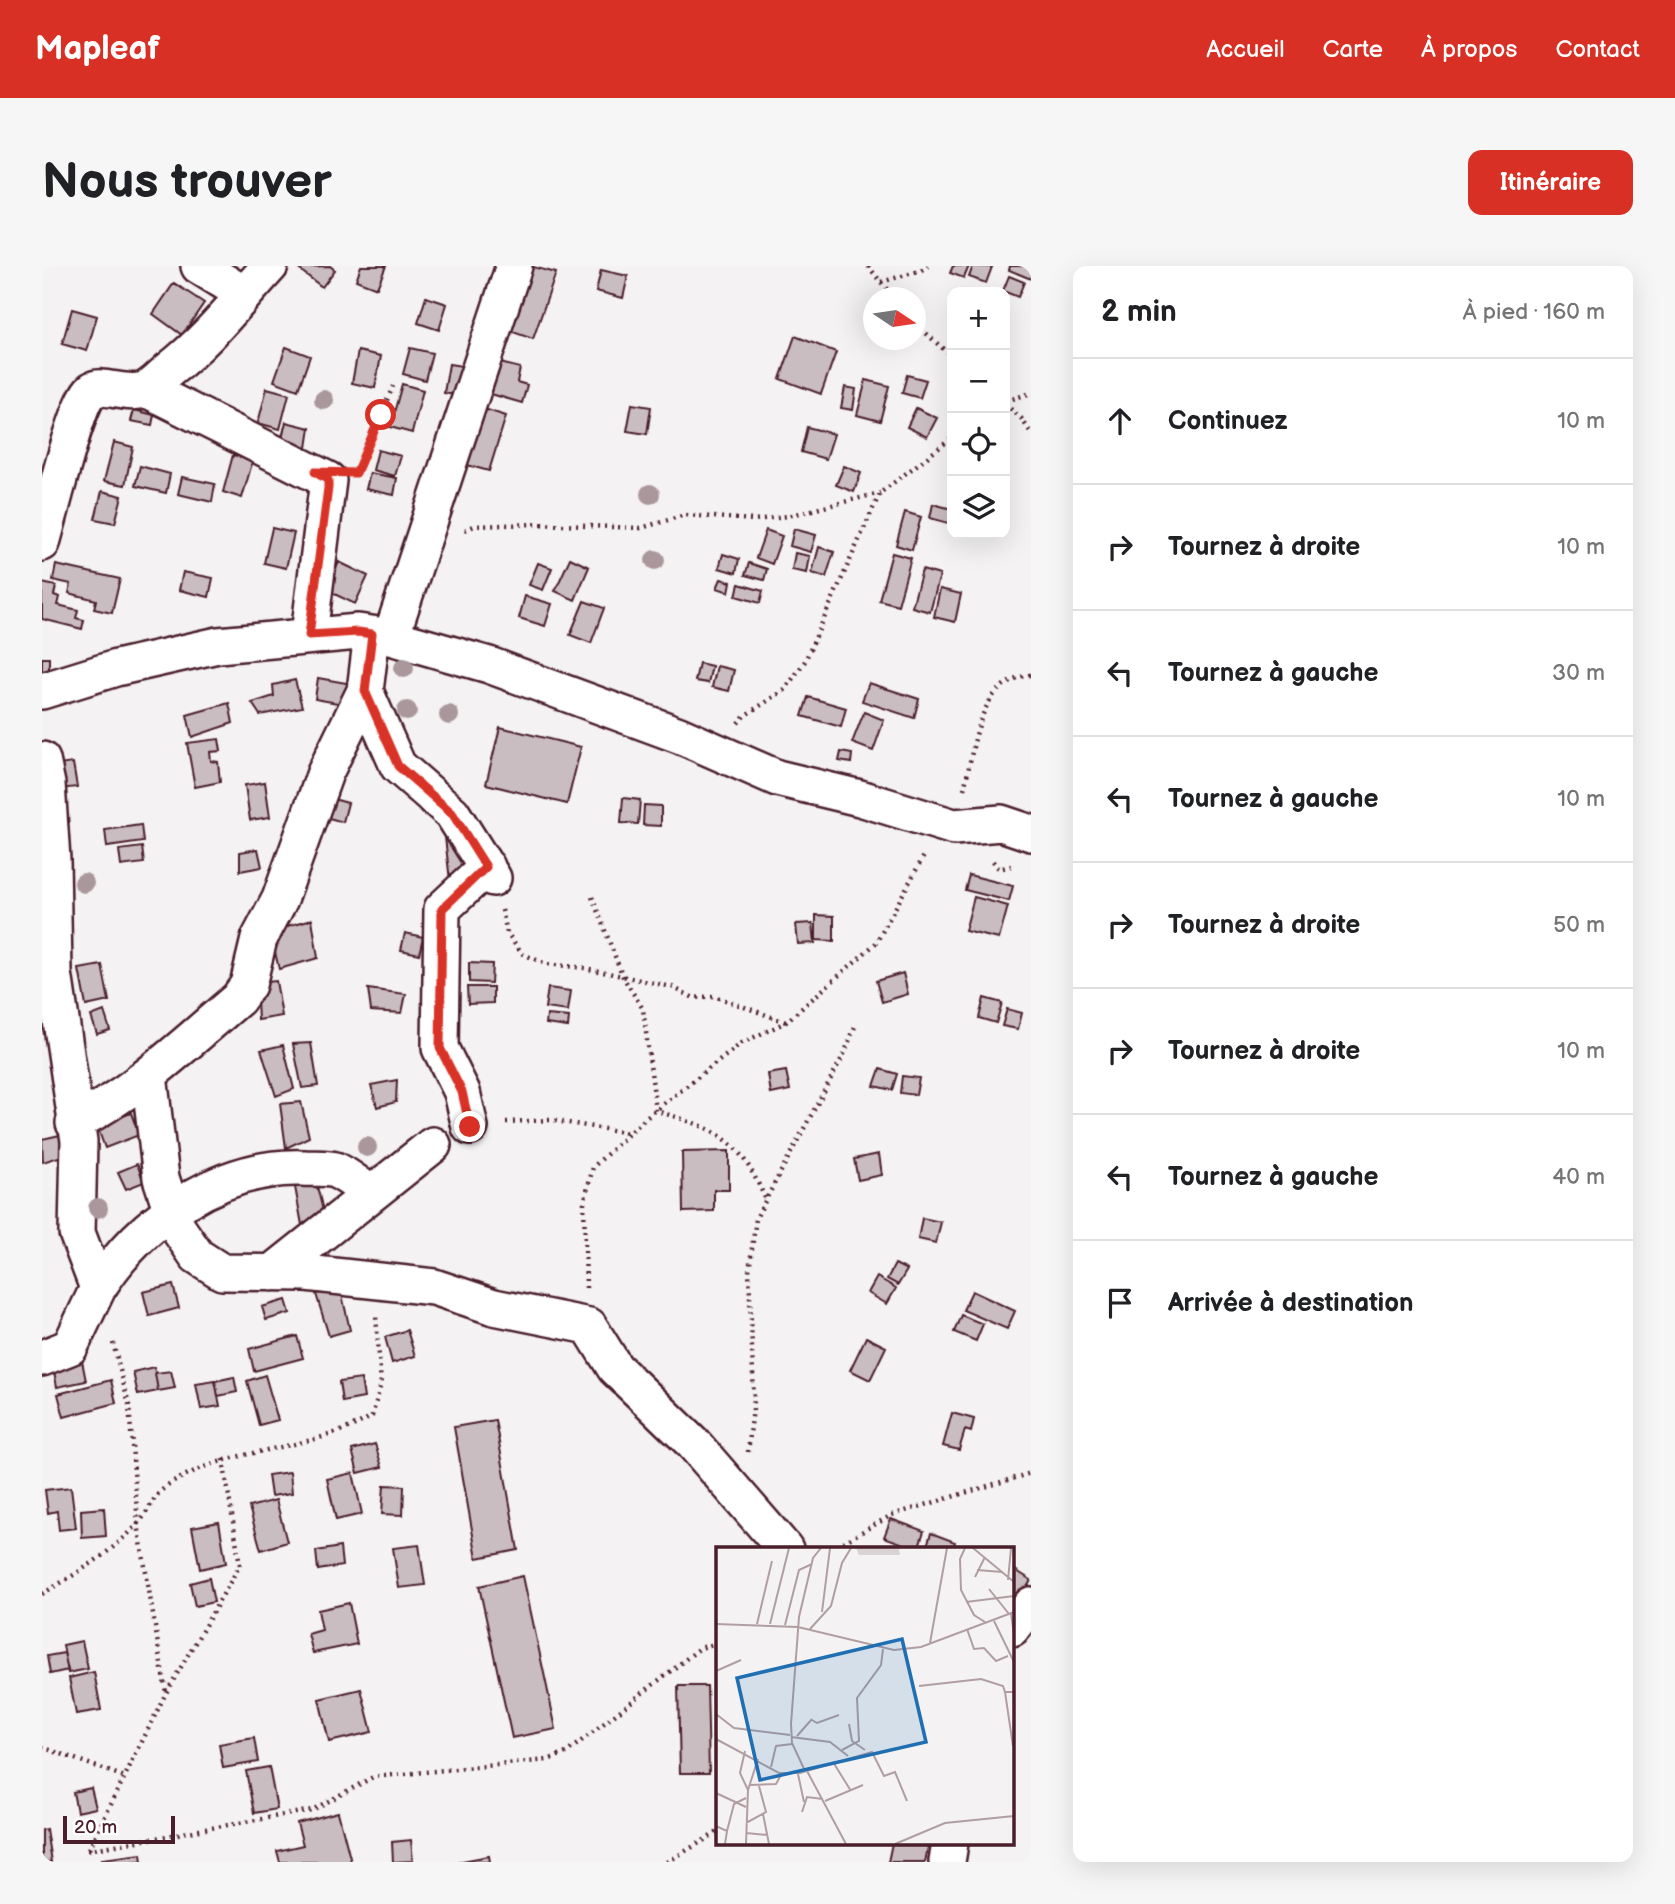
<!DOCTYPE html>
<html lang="fr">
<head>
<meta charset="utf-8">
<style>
  body { margin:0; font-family:"Balsamiq Sans",sans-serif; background:#f6f6f6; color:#202124 }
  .controls { position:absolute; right:21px; top:21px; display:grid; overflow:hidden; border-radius:14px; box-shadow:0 7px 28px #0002 }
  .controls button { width:63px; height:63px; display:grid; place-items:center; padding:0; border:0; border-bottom:2px solid #e0e0e0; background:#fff; color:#202124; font:35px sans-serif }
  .compass { position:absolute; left:821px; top:21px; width:63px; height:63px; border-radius:50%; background:#fff; box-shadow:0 7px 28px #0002; rotate:103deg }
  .scale { position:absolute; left:21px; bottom:18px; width:112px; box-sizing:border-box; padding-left:7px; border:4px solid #4a1f2b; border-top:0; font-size:19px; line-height:24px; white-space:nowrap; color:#4a1f2b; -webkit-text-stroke:5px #fff; paint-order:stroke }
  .stop { position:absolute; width:21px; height:21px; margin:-16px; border:5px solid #d93025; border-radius:50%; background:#fff }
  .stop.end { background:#d93025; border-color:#fff; box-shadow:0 2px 7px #0008 }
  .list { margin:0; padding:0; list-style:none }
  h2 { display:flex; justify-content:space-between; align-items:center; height:91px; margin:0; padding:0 28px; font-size:30px }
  h2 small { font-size:23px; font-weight:400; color:#757577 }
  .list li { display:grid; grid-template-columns:46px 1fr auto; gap:21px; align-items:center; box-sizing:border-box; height:126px; padding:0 28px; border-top:2px solid #e0e0e0 }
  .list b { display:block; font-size:26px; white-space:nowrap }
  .list em { font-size:23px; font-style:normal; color:#757577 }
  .icon { flex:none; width:38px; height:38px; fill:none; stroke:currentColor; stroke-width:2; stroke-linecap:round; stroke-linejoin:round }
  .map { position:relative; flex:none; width:989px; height:1596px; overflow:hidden; border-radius:14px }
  header { display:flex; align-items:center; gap:42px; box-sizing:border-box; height:98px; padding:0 35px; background:#d93025; color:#fff }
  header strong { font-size:33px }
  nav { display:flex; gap:38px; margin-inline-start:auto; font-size:24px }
  .intro { display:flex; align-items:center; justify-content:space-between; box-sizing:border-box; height:168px; padding:0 42px }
  h1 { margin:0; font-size:49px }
  .button { padding:18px 32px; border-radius:14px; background:#d93025; color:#fff; font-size:24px; font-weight:700 }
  main { display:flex; gap:42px; padding:0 42px }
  aside { flex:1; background:#fff; border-radius:14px; box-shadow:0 7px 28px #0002 }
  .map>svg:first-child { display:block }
  .building { fill:#cabdc1; stroke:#4a1f2b; stroke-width:2 }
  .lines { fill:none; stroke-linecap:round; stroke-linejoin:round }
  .minor-casing { stroke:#4a1f2b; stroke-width:40 }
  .path { stroke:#4a1f2b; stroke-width:4.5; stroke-dasharray:2 5; stroke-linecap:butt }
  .minor { stroke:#fff; stroke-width:35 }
  .tree { fill:#aa979c }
  .route { stroke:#d93025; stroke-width:9 }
  .inset-road { fill:none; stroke:#b09ea2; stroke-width:2 }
  .view { fill:#1f6fb2; fill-opacity:0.15; stroke:#1f6fb2; stroke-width:3.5 }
  .inset-edge { fill:none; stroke:#4a1f2b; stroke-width:3.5 }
</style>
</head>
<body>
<header>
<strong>Mapleaf</strong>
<nav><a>Accueil</a><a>Carte</a><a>À propos</a><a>Contact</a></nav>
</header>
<div class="intro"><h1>Nous trouver</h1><a class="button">Itinéraire</a></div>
<main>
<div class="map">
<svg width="989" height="1596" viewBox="0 0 989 1596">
  <rect width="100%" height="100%" fill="#f4f2f2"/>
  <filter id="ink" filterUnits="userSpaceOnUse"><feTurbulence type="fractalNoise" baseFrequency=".0143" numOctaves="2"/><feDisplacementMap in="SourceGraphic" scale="14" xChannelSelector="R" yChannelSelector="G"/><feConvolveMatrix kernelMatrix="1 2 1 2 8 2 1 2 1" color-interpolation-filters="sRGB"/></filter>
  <g filter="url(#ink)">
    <path class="building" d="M288,0L293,4L280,21L254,1Z
      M319,0H344L335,22L314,14Z
      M487,0L514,7L491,73L465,64Z
      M911,0H927L922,12L908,7Z
      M931,0L950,1L944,17L927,11Z
      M968,0H989V13L967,4Z
      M559,4L586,10L581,32L554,25Z
      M967,10L982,16L976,31L961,25Z
      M132,17L162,37L140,69L111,48Z
      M384,31L405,38L397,64L376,57Z
      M30,43L55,50L45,85L20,78Z
      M753,70L794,86L779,128L738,113Z
      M244,81L268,90L256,124L232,115Z
      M368,82L390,87L383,114L361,108Z
      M316,85L339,90L333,122L310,117Z
      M458,97L478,102L475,116L485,119L480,137L449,128Z
      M407,98L427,101L422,131L402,127Z
      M865,109L884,114L878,132L860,127Z
      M824,114L847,120L838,155L815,149Z
      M360,118L381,124L370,167L348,161Z
      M803,121L814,123L811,144L799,142Z
      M225,122L247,128L238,163L216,157Z
      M590,138L609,141L605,168L585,165Z
      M874,142L895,152L885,171L865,161Z
      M442,143L464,150L447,205L425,199Z
      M92,144L112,149L110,159L89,155Z
      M244,156L268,162L263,195L236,187Z
      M765,161L792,168L784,193L759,186Z
      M72,176L91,181L83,219L62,215Z
      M336,184L359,190L353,210L331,204Z
      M191,189L211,194L200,232L181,226Z
      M98,200L128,208L124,227L93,220Z
      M802,200L819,207L812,226L794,219Z
      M328,207L355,212L352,229L324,223Z
      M140,211L173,218L170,236L136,228Z
      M60,225L80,230L73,257L53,253Z
      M891,238L910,243V258L888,252Z
      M863,246L879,251L870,284L854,279Z
      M230,262L252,267L244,302L222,297Z
      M752,263L774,269L769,286L748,280Z
      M724,264L740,270L730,298L714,292Z
      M777,281L792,286L784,311L770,307Z
      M753,287L768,290L765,307L750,304Z
      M850,287L869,292L856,339L837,334Z
      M681,288L697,293L694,307L677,302Z
      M528,292L547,301L533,334L513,325Z
      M297,296L326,310L313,338L284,324Z
      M496,297L510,302L501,324L487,319Z
      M707,297L725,303L722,314L703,309Z
      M14,299L78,313L70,347L52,343L54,334L27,327L29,318L11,314Z
      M880,304L898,309L888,346L870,341Z
      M141,306L171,312L167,331L137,324Z
      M679,313L689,316L687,326L675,322Z
      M0,317L14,320L12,329L18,331L16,339L36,344L34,352L42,354L40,363L0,353Z
      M697,318L721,325L718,337L694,330Z
      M898,323L919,328L913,356L892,351Z
      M483,330L510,338L503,360L477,352Z
      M542,335L562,342L549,377L528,369Z
      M0,392H7V406H0Z
      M657,397L670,400L666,417L653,415Z
      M675,400L692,404L687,425L670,421Z
      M276,412L310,418L307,439L273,433Z
      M253,414L260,441L218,449L210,437L232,430L231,419Z
      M827,417L877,433L872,452L820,435Z
      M766,431L804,442L799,461L760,450Z
      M187,437L191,457L150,471L145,449Z
      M822,446L842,454L831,485L810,477Z
      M458,461L539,481L525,538L444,518Z
      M177,473L179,485L168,486L169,495L176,496L178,516L153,521L145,477Z
      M799,486L810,488L809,497L797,495Z
      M31,497L35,521L10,524L8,500Z
      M223,516L228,551L208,554L203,519Z
      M581,532L598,534L596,558L579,557Z
      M291,533L306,537L301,556L287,552Z
      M602,539L619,540V560L601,559Z
      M99,559L101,576L65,581L63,564Z
      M418,569L423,614L408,615L403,571Z
      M100,581L102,597L79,600L77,584Z
      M216,583L220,601L198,605V586Z
      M927,609L971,620L967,635L923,624Z
      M932,631L966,640L957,673L923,665Z
      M774,649L792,650V675L774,674Z
      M270,653L276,692L237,703L228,665Z
      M771,657L773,677L756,678L754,658Z
      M363,667L381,671L377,688L359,684Z
      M427,697L450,698L449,717L427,716Z
      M60,699L67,735L44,740L37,703Z
      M861,707L866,728L840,736L834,715Z
      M234,715L240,750L216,754L214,717Z
      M425,721H451V737L426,738Z
      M506,722L529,725L526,745L503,742Z
      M326,723L364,728L360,747L329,745Z
      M942,732L960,737L954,757L937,752Z
      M965,743L980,747L976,763L960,760Z
      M62,745L68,764L55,768L49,750Z
      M505,749L527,751L526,761L504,758Z
      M269,777L276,820L260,822L251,778Z
      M241,779L252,823L234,830L219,784Z
      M838,803L855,808L850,824L832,820Z
      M744,805L748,824L729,828L726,808Z
      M860,810L877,812L874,829L858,827Z
      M355,814L354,836L335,841L329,819Z
      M259,836L267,871L244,882L238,838Z
      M89,847L97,869L63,882L55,860Z
      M18,869L20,890L1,896L0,873Z
      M687,885V924H672V945L641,946L640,886Z
      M837,888L840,909L816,914L812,893Z
      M95,898L102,916L84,923L76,906Z
      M273,912L282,949L260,959L253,921Z
      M880,952L899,956L894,977L876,973Z
      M853,998L865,1004L856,1019L845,1013Z
      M835,1011L854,1022L845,1038L826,1027Z
      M131,1019L137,1042L107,1050L101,1026Z
      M298,1020L308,1064L287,1070L274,1028Z
      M930,1025L973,1045L965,1063L921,1044Z
      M244,1034L248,1047L224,1054L220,1041Z
      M919,1049L941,1058L934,1075L912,1066Z
      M365,1064L373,1090L350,1097L343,1071Z
      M255,1070L261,1092L212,1105L207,1083Z
      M824,1071L844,1081L828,1114L808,1104Z
      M40,1095L44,1115L15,1121L11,1100Z
      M112,1101L116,1125L96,1129L91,1106Z
      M129,1105L133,1122L116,1125L113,1107Z
      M223,1109L236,1154L217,1159L205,1115Z
      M192,1111L195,1126L176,1130L173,1115Z
      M319,1113L322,1132L300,1136L297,1116Z
      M69,1114L74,1137L22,1151L16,1128Z
      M173,1115L178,1140L159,1143L154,1118Z
      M910,1147L932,1153L929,1166L923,1164L917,1184L901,1180Z
      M453,1154L476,1284L435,1292L412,1161Z
      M333,1178L340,1201L316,1207L310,1184Z
      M248,1206L250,1227L229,1230L226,1209Z
      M311,1207L320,1248L294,1254L285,1213Z
      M342,1219L362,1220L361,1249L340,1248Z
      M29,1221L34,1262L17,1264L15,1245L6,1247L3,1224Z
      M234,1234L245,1276L219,1284L207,1241Z
      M62,1242L64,1270L40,1272L39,1244Z
      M849,1253L882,1265L876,1283L842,1271Z
      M177,1256L184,1297L158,1303L150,1261Z
      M889,1267L913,1276L911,1283H884Z
      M377,1279L383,1319L357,1322L351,1282Z
      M298,1281L300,1300L276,1304L274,1285Z
      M970,1302L989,1314L970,1350Z
      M481,1310L514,1463L470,1472L437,1320Z
      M167,1312L172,1336L153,1340L148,1317Z
      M307,1337L315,1378L271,1387L266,1368L280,1364L276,1344Z
      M40,1375L46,1403L26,1407L21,1379Z
      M22,1387L26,1404L8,1408L5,1390Z
      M52,1406L59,1444L34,1448L27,1412Z
      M636,1420H665L667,1507H638Z
      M319,1423L330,1466L287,1476L277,1433Z
      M212,1472L216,1496L181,1502L177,1478Z
      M227,1501L235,1543L212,1547L204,1505Z
      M49,1522L54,1542L35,1546L31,1526Z
      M296,1546L309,1596H238L235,1585L261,1579L255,1557Z
      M4,1563L9,1596H0V1564Z
      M369,1574L371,1595L351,1596L350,1576Z
      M850,1577H887L883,1596H846Z
      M99,1588L100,1596H61L60,1593Z
      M447,1590L448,1596H415Z"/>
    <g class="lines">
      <defs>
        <path id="minor" d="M157,0L202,28
          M104,123L286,214L267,369
          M0,277C7,253 35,135 50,124C60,117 83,130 102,124C111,120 120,110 127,104C168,72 193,38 228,0
          M349,371L472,0
          M0,425L74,402L176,379L316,366L349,371L447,399L637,469L735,512L818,532L912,561L959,557L989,567
          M323,425L356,500L410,547L451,612
          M0,494L5,518L10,594L12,707L37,875L35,967L56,1022L28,1081L0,1092
          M107,809L119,912L135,961L155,990L180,1006L264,1007L392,1021L452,1041L547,1060L573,1102L651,1177L743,1283
          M32,857C94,826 144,777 196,733L206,719L217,673L238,633L283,507L323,425L330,368
          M428,861L420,826L398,782L400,643L445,601
          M230,1007L391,879
          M56,1022C99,954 179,899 261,902C270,903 284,901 293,904C305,909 318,920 329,928
          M970,1363L989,1339
          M905,1596L908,1577"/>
      </defs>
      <use href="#minor" class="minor-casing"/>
      <path class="path" d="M826,0L852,32
        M839,16L878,5L886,0
        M874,58L910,91
        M964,135L989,127
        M963,138L979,152L989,167
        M318,199L351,120
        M423,264L432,260L492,258L599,262L643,249L712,254L746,250L838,227
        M696,457L702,450L743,424L763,395L838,227L910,172
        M922,523C933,481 935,414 989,409
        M951,595L957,603L969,600
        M550,631L581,711L601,743L614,845C676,863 696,871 723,932
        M460,644L465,667L481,688L504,698L543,702L630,721L652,732L672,730L744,756
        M464,856L508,854L587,867
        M544,1022L542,937L551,901L604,852L700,777L744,756L834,677L883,588
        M71,1077L87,1139L96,1258L124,1427
        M706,1186L712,1134L707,1005L714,952L802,788L814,758
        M789,1283L850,1249L989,1207
        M0,1328C34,1308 68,1288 95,1259C106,1248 111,1229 124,1221C186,1178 267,1188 330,1150L339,1118L334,1050
        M0,1481L83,1511
        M47,1583L124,1427L198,1299L181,1193
        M46,1584L270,1544L331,1511L506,1494L524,1487L658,1382L676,1377
        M625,1596L676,1566"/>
      <use href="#minor" class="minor"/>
    </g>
    <g class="tree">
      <circle cx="282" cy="134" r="10"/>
      <circle cx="608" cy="228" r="10"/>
      <circle cx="613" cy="294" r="10"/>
      <circle cx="362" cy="402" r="10"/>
      <circle cx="365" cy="445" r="10"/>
      <circle cx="407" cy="449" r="10"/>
      <circle cx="42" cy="617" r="10"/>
      <circle cx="325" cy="881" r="10"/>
      <circle cx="56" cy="942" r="10"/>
    </g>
  </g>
  <g class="lines" filter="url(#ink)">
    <path class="route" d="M339,149L314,207L273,206L286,214V222L267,369L316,366L330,368L323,425L356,500L410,547L444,601L400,643L398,782L420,826L428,861"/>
  </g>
  <g transform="translate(674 1281)">
    <rect width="298" height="298" fill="#f4f2f2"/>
    <path d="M140,1H183L184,8H143Z" fill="#dbd2d5"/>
    <path class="inset-road" d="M249,1L244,12L245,43L258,68L269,75M257,1L298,35M261,23L286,25M259,30L269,10M292,33L295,1M273,42L293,67M250,55L298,49M106,65L114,1M295,66L298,88M278,74L298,115M0,77L82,80L178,103L205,100L298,65M41,77L56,14M54,77L73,1M69,78L83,23L96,17M94,82L115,59L126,16L135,1M251,82L258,102L268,101L280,114L292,109M214,96L231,1M0,124L25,113M203,139L265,132L287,139L289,145H298M289,145L297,199M0,167L18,181L74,188M96,173L101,176L123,168M133,177L136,194L149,203M81,189L96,172M75,190L114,195L132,209M0,192L63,226H84L156,205L168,229L179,225L191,254M126,203L143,194L141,151L165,118L167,102M29,204L24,226L32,243M117,215L135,244M55,220L60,199L76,197M89,224L76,196L75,177L83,70L97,11L105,1M91,224L130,297M82,227L88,255M34,238L60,237L66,226M0,246L30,260M109,254L147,238M86,265L91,250L107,252M47,267L53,297M30,276L50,265L43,239M0,279L11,284L9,297M11,284L18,257L30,251M30,286L52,288M30,297L32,243L42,212M179,297L229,276L298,269"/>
    <path class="view" d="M186,92L210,195L44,233L21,131Z"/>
    <rect width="298" height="298" class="inset-edge"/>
  </g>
</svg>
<div class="controls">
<button>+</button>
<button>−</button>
<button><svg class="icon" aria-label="locate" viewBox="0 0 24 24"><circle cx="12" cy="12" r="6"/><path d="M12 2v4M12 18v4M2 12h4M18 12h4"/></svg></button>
<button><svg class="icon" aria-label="layers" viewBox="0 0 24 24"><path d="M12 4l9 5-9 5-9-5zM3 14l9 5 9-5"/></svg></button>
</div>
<svg class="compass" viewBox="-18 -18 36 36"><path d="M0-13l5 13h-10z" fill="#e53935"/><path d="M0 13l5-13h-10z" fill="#757577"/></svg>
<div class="scale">20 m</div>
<div class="stop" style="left:339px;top:149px"></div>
<div class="stop end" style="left:428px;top:861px"></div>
</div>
<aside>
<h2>2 min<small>À pied · 160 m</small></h2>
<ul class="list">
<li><svg class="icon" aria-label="ahead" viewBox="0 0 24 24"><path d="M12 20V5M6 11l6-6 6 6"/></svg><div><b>Continuez</b></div><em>10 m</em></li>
<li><svg class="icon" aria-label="right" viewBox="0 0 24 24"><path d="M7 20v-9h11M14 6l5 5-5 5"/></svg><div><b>Tournez à droite</b></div><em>10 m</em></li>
<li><svg class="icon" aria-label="left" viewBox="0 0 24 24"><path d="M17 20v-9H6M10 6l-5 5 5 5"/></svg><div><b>Tournez à gauche</b></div><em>30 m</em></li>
<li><svg class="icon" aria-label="left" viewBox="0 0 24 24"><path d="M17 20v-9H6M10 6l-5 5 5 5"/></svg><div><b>Tournez à gauche</b></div><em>10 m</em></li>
<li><svg class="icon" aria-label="right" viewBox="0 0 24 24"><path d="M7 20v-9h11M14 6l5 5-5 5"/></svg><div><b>Tournez à droite</b></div><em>50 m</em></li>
<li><svg class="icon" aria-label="right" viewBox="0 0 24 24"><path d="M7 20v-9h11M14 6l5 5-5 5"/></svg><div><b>Tournez à droite</b></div><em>10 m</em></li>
<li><svg class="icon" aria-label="left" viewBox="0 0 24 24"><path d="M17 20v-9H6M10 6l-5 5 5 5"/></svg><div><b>Tournez à gauche</b></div><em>40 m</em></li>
<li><svg class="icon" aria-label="arrive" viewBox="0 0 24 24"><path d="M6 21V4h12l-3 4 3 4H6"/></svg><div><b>Arrivée à destination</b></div></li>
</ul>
</aside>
</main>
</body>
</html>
